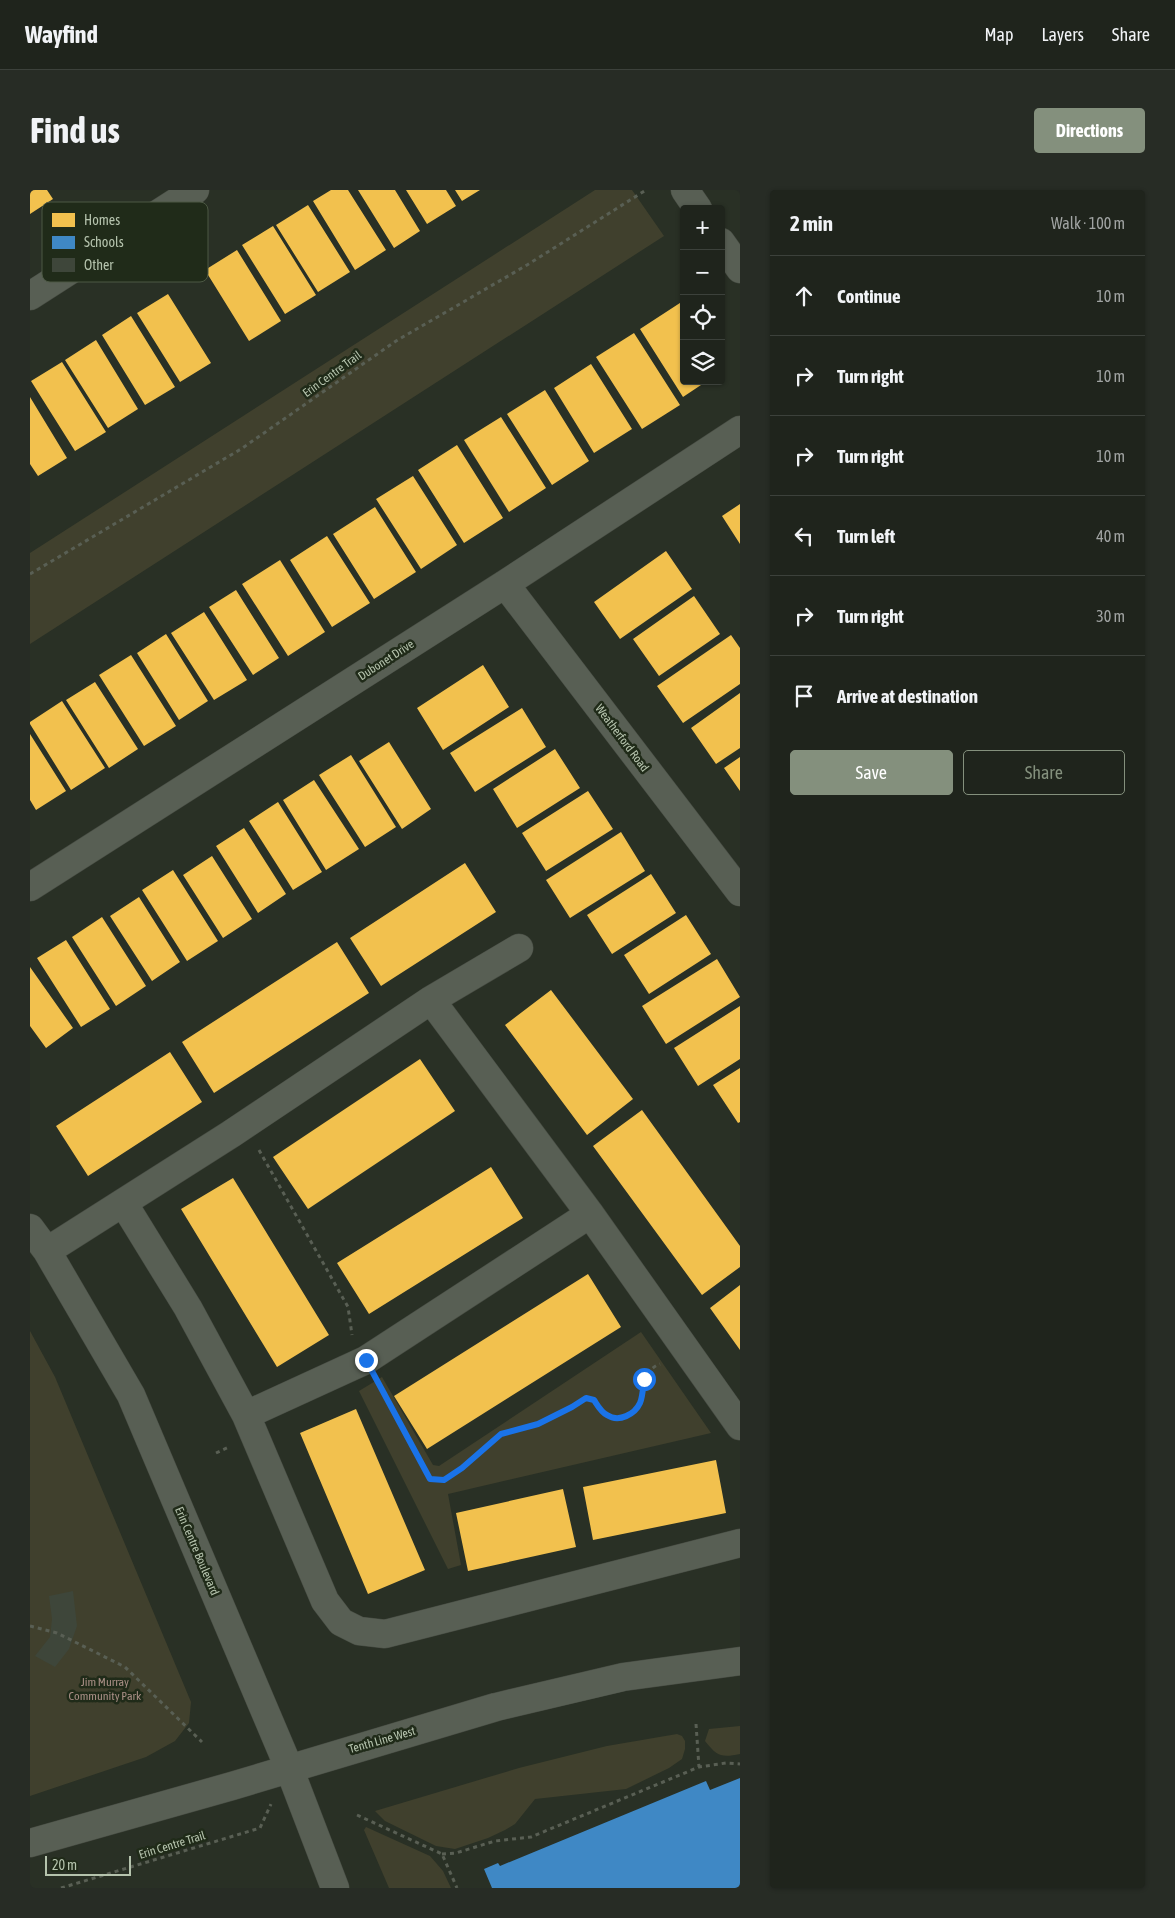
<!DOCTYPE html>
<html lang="en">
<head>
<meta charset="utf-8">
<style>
  body { margin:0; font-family:"Asap Condensed",sans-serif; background:#272c25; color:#f1f3f6 }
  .controls { position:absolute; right:15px; top:15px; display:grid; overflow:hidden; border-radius:5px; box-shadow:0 1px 4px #0004 }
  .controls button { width:45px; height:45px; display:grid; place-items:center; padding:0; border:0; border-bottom:1px solid #3c413b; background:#1f241c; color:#f1f3f6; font:25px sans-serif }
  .scale { position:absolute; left:15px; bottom:12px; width:86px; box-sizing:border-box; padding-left:5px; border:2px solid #b5c3ad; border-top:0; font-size:14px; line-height:18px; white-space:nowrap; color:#b5c3ad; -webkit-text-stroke:4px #202b19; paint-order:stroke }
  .stop { position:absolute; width:15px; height:15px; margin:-11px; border:4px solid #1a73e8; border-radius:50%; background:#fff }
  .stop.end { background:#1a73e8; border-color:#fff; box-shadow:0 1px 5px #0008 }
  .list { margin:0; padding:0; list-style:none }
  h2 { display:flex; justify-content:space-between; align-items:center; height:65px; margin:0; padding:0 20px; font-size:21px }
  h2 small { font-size:16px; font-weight:400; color:#a1a4a3 }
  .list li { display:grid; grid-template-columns:32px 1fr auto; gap:15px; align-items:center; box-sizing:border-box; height:80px; padding:0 20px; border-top:1px solid #3c413b }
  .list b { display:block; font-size:19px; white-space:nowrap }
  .list em { font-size:16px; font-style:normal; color:#a1a4a3 }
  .actions { display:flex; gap:10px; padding:15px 20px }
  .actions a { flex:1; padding:11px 0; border:1px solid #84907d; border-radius:5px; text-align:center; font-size:18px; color:#84907d }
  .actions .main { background:#84907d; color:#fff }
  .icon { flex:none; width:28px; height:28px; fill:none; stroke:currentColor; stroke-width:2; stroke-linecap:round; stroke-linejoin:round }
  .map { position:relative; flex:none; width:710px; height:1698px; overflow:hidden; border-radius:5px }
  header { display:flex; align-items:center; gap:30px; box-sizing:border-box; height:70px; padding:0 25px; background:#1f241c; border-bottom:1px solid #3c413b }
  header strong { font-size:24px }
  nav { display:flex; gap:28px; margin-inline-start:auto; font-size:18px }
  .intro { display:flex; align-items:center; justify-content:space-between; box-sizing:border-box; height:120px; padding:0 30px }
  h1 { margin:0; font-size:35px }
  .button { padding:12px 22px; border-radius:5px; background:#84907d; color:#fff; font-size:18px; font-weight:700 }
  main { display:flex; gap:30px; padding:0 30px }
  aside { flex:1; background:#1f241c; border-radius:5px; box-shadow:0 1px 4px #0004 }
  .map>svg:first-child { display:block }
  .green { fill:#40402d }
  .homes { fill:#f2c14e }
  .schools { fill:#3f88c5 }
  .building { fill:#3e463a }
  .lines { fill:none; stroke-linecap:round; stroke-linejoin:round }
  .minor-casing { stroke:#464b42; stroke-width:29 }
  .path { stroke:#595f54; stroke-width:3; stroke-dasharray:4 4; stroke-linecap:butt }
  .minor { stroke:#585f54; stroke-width:28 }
  .route { stroke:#1a73e8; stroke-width:6 }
  .labels { text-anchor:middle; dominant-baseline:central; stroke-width:5; stroke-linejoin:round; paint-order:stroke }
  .street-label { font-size:12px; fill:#b5c3ad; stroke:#202b19 }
  .park-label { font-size:12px; fill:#a88e85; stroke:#202b19 }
  .key { fill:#202b19; stroke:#4d5945; stroke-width:1 }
  .key-label { font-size:14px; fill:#b5c3ad }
</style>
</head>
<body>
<header>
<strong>Wayfind</strong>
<nav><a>Map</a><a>Layers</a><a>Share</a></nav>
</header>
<div class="intro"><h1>Find us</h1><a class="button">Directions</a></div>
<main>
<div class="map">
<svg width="710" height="1698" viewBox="0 0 710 1698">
  <rect width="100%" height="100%" fill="#293025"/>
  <path class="green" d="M565,0H602L634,46L0,454V363Z
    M0,1141L25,1187L161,1512L159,1533L145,1551L116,1567L0,1606Z
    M611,1142L681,1243L418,1304L431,1375L418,1379L329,1201L352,1187L403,1275L409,1276Z
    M710,1536V1564C691,1568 687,1566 675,1551L679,1539Z
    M647,1544L652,1546L655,1551V1559L652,1569L639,1578L596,1599L505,1609L485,1634L475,1640L458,1648L425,1659L406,1656L355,1631L345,1621L489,1578L577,1556Z
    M336,1637L400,1666L413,1681L421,1698H359L334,1640Z"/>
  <path class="homes" d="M0,0H17L23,9L0,24Z
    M301,0H318L356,60L325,80L283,11Z
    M328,0H365L390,41L364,58Z
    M376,0H416L426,16L397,34Z
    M425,0H450L432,11Z
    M278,15L320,82L288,102L246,35Z
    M243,36L286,105L255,124L212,55Z
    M207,60L251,131L219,151L175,80Z
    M138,104L181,173L150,192L107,123Z
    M653,111L654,191H677L653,207L610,139Z
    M101,126L145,197L115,215L72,145Z
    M604,143L650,215L612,239L566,167Z
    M66,150L108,219L78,238L35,170Z
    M32,172L76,242L45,261L1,191Z
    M561,174L602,239L564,263L524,198Z
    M515,200L559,271L522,295L477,224Z
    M0,207L37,268L8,286L0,274Z
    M471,227L516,298L479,322L434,250Z
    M427,255L473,328L434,353L388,280Z
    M383,286L427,355L391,379L346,309Z
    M710,314V354L692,326Z
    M345,317L386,382L344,409L303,344Z
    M297,346L340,413L302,437L260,370Z
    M636,361L662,399L590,449L564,412Z
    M250,370L295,442L258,466L212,394Z
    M206,400L249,468L223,485L179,417Z
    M664,406L690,444L629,486L603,449Z
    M174,422L217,490L184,510L141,443Z
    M136,444L178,511L149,530L107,463Z
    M701,445L710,458V494L653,533L627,496Z
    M101,465L146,536L114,556L69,485Z
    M453,475L479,517L413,560L387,518Z
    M65,492L108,559L79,578L36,510Z
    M710,503V558L686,574L661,538Z
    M32,511L75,578L41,600L0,534V532Z
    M492,518L516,557L445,602L420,563Z
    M0,544L36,601L6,620L0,610Z
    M359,552L401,619L372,639L329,571Z
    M525,559L550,598L487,638L463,599Z
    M321,565L366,637L335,657L289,585Z
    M710,567V601L694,578Z
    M284,590L329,659L296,680L253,610Z
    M558,601L583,639L516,681L492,643Z
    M248,612L292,682L263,700L219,631Z
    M214,638L256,704L228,723L186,656Z
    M591,642L615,681L540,728L516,690Z
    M182,666L222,729L193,748L153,685Z
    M435,673L466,722L351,796L320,748Z
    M143,680L188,751L157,771L112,700Z
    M621,684L646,723L582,764L557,725Z
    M109,707L150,772L122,791L80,726Z
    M656,725L681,764L619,804L594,765Z
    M72,727L116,796L86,816L42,747Z
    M36,750L80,819L51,837L7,768Z
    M307,752L339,803L184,903L152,852Z
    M687,769L710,807L636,854L612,816Z
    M0,777L43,838L16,858L0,836Z
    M521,800L603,909L557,945L475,835Z
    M710,816V869L668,896L644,858Z
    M140,862L172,912L58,986L26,936Z
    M390,869L425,921L278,1019L243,967Z
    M710,878V932L708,933L683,895Z
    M612,920L710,1056V1077L672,1105L563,956Z
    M461,977L493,1028L339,1124L307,1073Z
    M203,988L299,1145L247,1177L151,1019Z
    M558,1084L591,1137L397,1259L364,1206Z
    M710,1095V1160L680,1118Z
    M326,1219L395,1380L338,1404L270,1243Z
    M686,1270L696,1323L563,1350L553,1297Z
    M533,1299L546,1357L438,1381L426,1323Z"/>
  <path class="schools" d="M710,1588V1698H462L454,1679L468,1673L470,1676L676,1591L680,1600Z"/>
  <path class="building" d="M43,1401L47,1436L39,1459L25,1477L5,1466L20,1447L22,1429L19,1406Z"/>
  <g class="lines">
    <defs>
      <path id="minor" d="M655,0L668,19
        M691,52L710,79
        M0,106L165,0
        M475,394L710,702
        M0,697L475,394L710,240
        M401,810L489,758
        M94,1014L158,1118L216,1225L295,1411L311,1432L329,1441L355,1444L710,1353
        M0,1038L17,1061L101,1205L259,1578L305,1698
        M17,1061L201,944L401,810L560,1024L710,1236
        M216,1225L336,1170L560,1024
        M0,1653L202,1596L466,1517L593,1487L710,1471"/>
    </defs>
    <use href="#minor" class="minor-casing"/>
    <path class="path" d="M0,384L211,259L366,151L497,75L616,0
      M229,960L318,1117L322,1145
      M349,1195L400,1289L414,1290L432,1277L471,1244L508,1234L542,1217L556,1208L564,1210C571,1220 576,1227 588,1227C622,1229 603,1183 630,1174
      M186,1263L199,1257
      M0,1436L27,1443L95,1477L172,1552
      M666,1534L669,1577
      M327,1625L412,1664L427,1698
      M412,1664L426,1663L465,1651L501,1647L669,1577L696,1573L710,1574
      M31,1698L230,1638L241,1614"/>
    <use href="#minor" class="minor"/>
  </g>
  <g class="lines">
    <path class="route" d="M336,1170L400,1289L414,1290L432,1278L471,1244L508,1234L542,1217L556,1208L564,1210C568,1216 571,1222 577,1225C589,1233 605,1224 610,1213C613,1206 613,1196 614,1189"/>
  </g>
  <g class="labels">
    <g class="street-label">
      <text transform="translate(302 184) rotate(-36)">Erin Centre Trail</text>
      <text transform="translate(356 470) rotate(-33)">Dubonet Drive</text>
      <text transform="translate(592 548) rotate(53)">Weatherford Road</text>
      <text transform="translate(167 1361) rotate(67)">Erin Centre Boulevard</text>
      <text transform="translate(352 1550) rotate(-16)">Tenth Line West</text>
      <text transform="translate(142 1655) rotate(-17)">Erin Centre Trail</text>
    </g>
    <g class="park-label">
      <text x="75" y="1492">Jim Murray<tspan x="75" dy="14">Community Park</tspan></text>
    </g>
  </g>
  <rect x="12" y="12" width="166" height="80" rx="8" class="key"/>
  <rect x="22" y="23" width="23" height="14" fill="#f2c14e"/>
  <rect x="22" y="46" width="23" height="13" fill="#3f88c5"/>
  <rect x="22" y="68" width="23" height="14" fill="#3e463a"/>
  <g class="key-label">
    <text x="54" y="35">Homes</text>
    <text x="54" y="57">Schools</text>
    <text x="54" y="80">Other</text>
  </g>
</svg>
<div class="controls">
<button>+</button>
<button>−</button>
<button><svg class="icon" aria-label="locate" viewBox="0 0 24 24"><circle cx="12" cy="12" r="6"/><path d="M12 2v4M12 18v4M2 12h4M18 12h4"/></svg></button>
<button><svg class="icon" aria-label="layers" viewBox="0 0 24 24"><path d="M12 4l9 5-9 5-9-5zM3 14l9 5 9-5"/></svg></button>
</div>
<div class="scale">20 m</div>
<div class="stop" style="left:614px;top:1189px"></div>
<div class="stop end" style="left:336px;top:1170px"></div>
</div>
<aside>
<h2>2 min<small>Walk · 100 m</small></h2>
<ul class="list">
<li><svg class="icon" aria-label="ahead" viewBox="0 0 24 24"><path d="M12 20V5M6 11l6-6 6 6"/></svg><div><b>Continue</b></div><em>10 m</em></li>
<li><svg class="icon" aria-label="right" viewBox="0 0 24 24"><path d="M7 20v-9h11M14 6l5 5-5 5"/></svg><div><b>Turn right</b></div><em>10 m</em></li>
<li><svg class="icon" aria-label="right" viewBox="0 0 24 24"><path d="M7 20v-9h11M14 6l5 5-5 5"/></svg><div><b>Turn right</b></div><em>10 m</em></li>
<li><svg class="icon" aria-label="left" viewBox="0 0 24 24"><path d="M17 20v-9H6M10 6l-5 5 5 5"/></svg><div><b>Turn left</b></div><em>40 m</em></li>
<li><svg class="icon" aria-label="right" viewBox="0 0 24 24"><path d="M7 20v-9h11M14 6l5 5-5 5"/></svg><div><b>Turn right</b></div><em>30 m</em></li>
<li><svg class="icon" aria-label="arrive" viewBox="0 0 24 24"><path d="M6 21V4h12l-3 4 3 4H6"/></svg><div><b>Arrive at destination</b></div></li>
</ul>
<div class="actions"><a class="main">Save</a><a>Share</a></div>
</aside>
</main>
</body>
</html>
